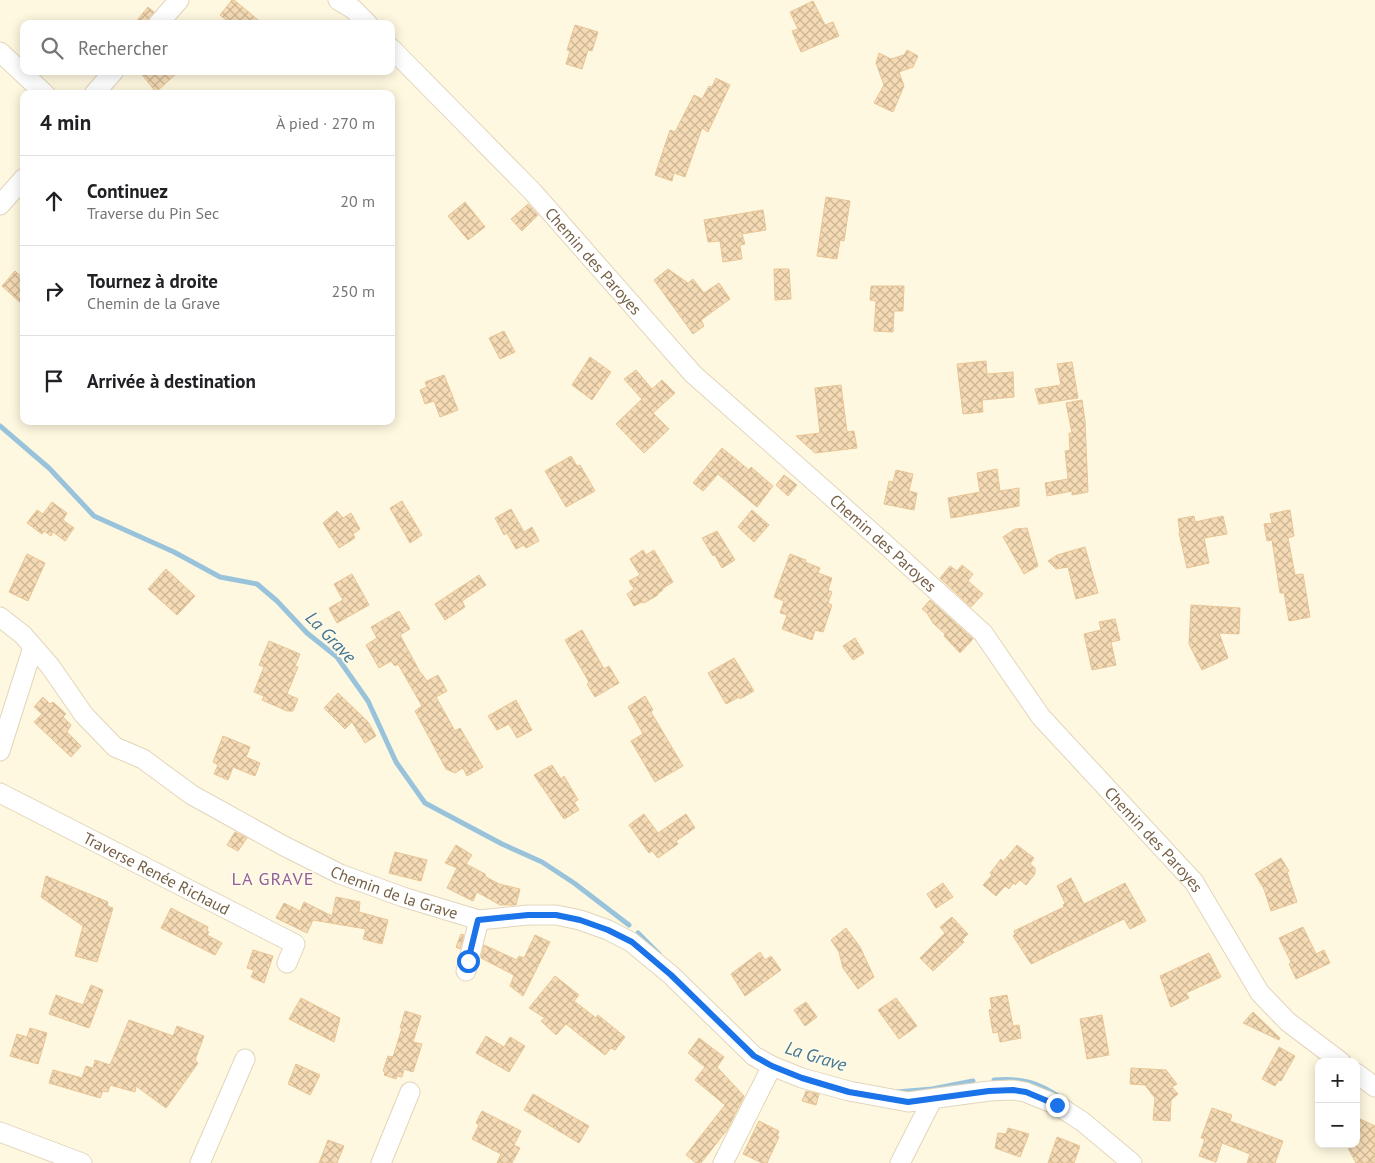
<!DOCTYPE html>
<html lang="fr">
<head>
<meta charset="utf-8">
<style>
  body { margin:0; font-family:"PT Sans",sans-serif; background:#f2f2f2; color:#202124 }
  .controls { position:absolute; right:15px; bottom:15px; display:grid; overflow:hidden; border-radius:10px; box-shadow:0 2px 12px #0003 }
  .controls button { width:45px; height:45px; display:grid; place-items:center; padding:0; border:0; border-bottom:1px solid #e0e0e0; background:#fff; color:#202124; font:25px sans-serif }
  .stop { position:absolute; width:15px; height:15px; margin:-11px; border:4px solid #1a73e8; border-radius:50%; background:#fff }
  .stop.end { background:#1a73e8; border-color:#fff; box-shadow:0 1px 5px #0008 }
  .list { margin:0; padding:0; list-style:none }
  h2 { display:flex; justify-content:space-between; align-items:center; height:65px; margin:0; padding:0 20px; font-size:21px }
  h2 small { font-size:16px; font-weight:400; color:#757577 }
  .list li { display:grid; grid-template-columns:32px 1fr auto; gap:15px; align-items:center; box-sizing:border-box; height:90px; padding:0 20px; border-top:1px solid #e0e0e0 }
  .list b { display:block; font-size:19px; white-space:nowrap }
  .list p { margin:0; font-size:16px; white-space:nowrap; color:#757577 }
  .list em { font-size:16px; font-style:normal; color:#757577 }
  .icon { flex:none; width:28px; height:28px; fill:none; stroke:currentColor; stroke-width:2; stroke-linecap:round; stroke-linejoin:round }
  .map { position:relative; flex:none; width:1375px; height:1163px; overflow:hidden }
  .search { position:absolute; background:#fff; box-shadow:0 2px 12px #0003; left:20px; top:20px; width:375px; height:55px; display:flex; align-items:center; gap:12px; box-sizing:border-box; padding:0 18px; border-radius:10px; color:#757577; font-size:19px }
  .panel { position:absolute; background:#fff; box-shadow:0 2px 12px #0003; left:20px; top:90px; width:375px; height:335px; border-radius:10px }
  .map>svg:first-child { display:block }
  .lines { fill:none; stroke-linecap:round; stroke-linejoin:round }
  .stream { stroke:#99c3db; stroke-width:5 }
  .building { fill:url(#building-cross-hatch); stroke:#e9c595 }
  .minor-casing { stroke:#e2d5bb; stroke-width:21 }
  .minor { stroke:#fff; stroke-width:19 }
  .route { stroke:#1a73e8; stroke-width:6 }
  .labels { text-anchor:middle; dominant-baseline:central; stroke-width:4; stroke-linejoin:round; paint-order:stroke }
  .street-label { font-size:16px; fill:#766045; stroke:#fffae7 }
  .water-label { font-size:18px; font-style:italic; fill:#407593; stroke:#fffae7 }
  .neighbourhood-label { font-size:18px; letter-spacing:1px; fill:#92609a; stroke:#fffae7 }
</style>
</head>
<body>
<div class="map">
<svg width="1375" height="1163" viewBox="0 0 1375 1163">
  <defs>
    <pattern id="building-cross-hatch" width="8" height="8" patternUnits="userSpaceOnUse" patternTransform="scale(1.25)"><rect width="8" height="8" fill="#f5dbb5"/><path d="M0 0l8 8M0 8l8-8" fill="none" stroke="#cbb595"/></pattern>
  </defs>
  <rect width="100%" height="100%" fill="#fef8e0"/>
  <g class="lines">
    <path class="stream" d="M0,426L49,468L94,516L174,552L220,577L257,584L277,601L307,633L337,657L368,701L396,762L425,803L502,844L542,862L574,883L629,925
      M638,933L659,954
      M994,1080C1022,1078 1037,1082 1061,1098
      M897,1092L932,1089L973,1081"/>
  </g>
  <path class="building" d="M232,0H234L263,24H231L220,15Z
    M813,1L825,25L833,22L839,36L801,52L792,31L798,29L790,12Z
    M148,7L154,12L149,17L147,24H134Z
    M575,25L598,32L592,51L588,50L582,69L566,64L570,51L567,50Z
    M907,50L918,56L913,67L899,72L904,86L893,112L874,103L884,85L876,63L879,53L891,59L904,55Z
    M139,71H179L156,92Z
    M716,78L730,85L708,132L702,128L685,177L674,173L672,181L655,175L670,130L675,132L694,95L702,99L709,86L712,87Z
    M826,197L850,201L844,241L840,240L837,259L817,256Z
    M465,202L485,227L468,240L448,216Z
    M528,204L538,215L522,231L511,219Z
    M763,210L766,230L742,234L745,244L740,245L742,259L723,262L720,241L708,242L704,220Z
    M668,269L688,283L693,279L704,293L719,283L730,299L701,320L704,326L693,334L654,280Z
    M774,269H789L791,299L775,300Z
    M15,271L24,279V306L2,286Z
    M871,286H904L903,311H894L893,332L874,331L876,301L870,300Z
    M504,331L515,352L500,359L489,338Z
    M590,357L611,372L592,400L572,385Z
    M986,361L987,374L1013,372L1014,397L982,400L983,412L963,414L957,364Z
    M1072,362L1078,398L1039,404L1035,389L1061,385L1057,364Z
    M636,370L652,389L662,380L675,393L653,413L669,429L644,453L616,424L642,399L624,379Z
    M444,375L458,410L440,417L434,401L425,404L420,390L427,387L425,382Z
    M841,385L847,432L854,431L857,448L815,453L796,436L820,433L815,388Z
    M1082,400L1085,421L1088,492L1072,495V491L1047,496L1045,483L1068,479L1065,451L1070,450L1069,433H1072L1066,403Z
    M722,448L749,470L751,467L773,486L757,507L718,474L703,491L693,483Z
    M571,456L577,466L580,465L595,491L566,507L545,471Z
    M997,469L1000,491L1019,488V506L951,518L948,498L980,492L977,473Z
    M896,470L913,474L909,491L917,493L914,510L884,504L889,481L893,482Z
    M784,475L797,485L788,496L776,485Z
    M402,501L422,535L410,543L390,508Z
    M52,502L67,513L63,520L74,528L65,541L53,532L51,536L44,531L42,534L27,523L37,510L43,514Z
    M511,509L524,532L532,527L539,541L526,548L524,545L516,549L507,533L504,535L495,518Z
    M752,510L769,525L754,542L738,527Z
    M1290,510L1294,536L1288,538L1295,575L1303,574L1310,617L1289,621L1284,593H1280L1272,540L1267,541L1264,524L1272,523L1270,514Z
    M337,511L343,518L351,513L360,529L353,534L355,538L339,548L323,523Z
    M1194,516L1195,522L1223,516L1227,534L1204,538L1209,563L1187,568L1179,533H1180L1178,519Z
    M1027,528L1038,566L1024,574L1003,537L1015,529Z
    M717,531L735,560L722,568L715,555L713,556L702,538Z
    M1085,547L1098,593L1076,599L1068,567L1056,569L1048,561L1057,555Z
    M643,550L646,555L654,550L673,582L662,589L663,590L657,594L658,595L644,603L642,602L634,606L627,594L634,589L629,581L640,575L630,559Z
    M27,554L45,563L28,601L9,592Z
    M790,554L806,560L805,562L820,568L818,573L832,578L828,590L832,592L828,603L832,605L823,632L815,630L812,640L782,629L787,615L780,613L784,601L774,597Z
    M962,565L973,574L968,581L983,594L971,607L940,578L950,566L957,571Z
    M166,569L195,596L177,615L148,589Z
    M352,574L369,605L337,623L329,608L343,600L334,584Z
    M479,575L486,585L462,601L465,607L445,620L435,604Z
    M930,600L973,639L960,653L944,636L945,634L933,623L927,613L922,609Z
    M1191,605L1240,608L1239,634L1219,633L1228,658L1202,670L1189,644Z
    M399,611L410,629L400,635L421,674H422L427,681L438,675L447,691L436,697L455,731L460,728L483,767L467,776L463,768L455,773L446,769L415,711L422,706L398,664L395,666L391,661L379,668L366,645L377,638L371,627Z
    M1115,619L1120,640L1111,642L1116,665L1092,670L1084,634L1101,630L1099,622Z
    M582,630L604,669L609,666L619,683L595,697L587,684L589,682L565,640Z
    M855,638L864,653L853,660L843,646Z
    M269,641L300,654L295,666L298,667L287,694L298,699L293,711H287L262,700L264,696L254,692L264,667L259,665Z
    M734,658L754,691L740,699L739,697L726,704L708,673Z
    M338,693L368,722L376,736L365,743L352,722L345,729L324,708Z
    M645,696L653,710L651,712L683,766L655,782L631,741L643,734L628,707Z
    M43,697L50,704L53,702L66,714L63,717L71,725L67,732L81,746L71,757L34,722L42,714L34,707Z
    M516,700L532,730L517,738L509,724L497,730L488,716Z
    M223,736L250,747L246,757L260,763L255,776L233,767L228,780L214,774L218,765L213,762Z
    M552,765L561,779L564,776L578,800L574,802L579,810L564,819L534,775Z
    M644,814L658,833L686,814L695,828L676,841L678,844L658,858L652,851L649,853L629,825Z
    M235,832L247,838L238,851L227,845Z
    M456,845L472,855L466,864L485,874L486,877L499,884L520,889L516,905H500L477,892L473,901L447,888L457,868L445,863Z
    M1017,845L1034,858L1030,864L1035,868V874L1026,885L1020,880L1015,885L1013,883L1009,889L1005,886L996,896L983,885L992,875L990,873L1001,859L1003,862Z
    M395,852L427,860L421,881L389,873Z
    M1281,858L1289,871L1287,872L1297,902L1271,911L1264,889L1255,874Z
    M46,876L108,902L107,906L113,908L97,962L75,956L83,926L41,897Z
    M1071,878L1084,904L1125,883L1146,921L1130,929L1124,919L1031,964L1013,936L1015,934L1014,931L1064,907L1063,905L1065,903L1057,886Z
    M943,883L953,897L936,908L927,894Z
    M336,897L360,902L359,912L388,920L382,944L363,939L366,929L313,920L307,933L276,918L284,903L300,911L304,902L332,916Z
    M171,908L208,927L207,931L209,932L207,935L222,943L215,955L161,928Z
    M952,917L968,934L962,940L964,942L933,971L920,958L945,933L940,927Z
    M1303,927L1316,954L1324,950L1330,963L1296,979L1289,964L1291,962L1279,938Z
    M846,928L860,947L874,977L858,989L843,968L839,952L831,940Z
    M461,934L464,935L460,949L456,947Z
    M535,935L550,942L523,996L510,986L514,975L481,958L484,945L517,960L519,956L524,958Z
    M253,950L273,956L264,983L251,977L254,970L247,968Z
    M760,952L765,960L771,956L781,970L745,996L731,974Z
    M1209,953L1221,977L1186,993L1189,998L1171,1007L1160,976Z
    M555,976L579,995L574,1001L596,1018L598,1015L625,1037L615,1050L611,1048L605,1055L566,1024L556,1035L541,1021L545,1018L529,1008Z
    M91,985L103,990L89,1028L49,1014L56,995L83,1005Z
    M1007,995L1013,1026L1019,1025L1021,1038L1000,1042L998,1032L993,1033L989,1010L992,1009L990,998Z
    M301,998L340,1018L334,1042L289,1019Z
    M896,998L917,1026L899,1039L878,1010Z
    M806,1002L817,1017L805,1026L794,1010Z
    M405,1011L421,1016L413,1042L422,1044L413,1072L404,1069L402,1077L397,1076L396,1079L384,1075L385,1072L383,1071L388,1056L393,1057L402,1028H400Z
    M1253,1012L1280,1038L1279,1040L1243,1023Z
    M1102,1015L1109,1055L1087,1059L1080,1019Z
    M129,1020L173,1036L177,1026L204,1036L195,1060L198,1063L166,1108L136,1086L135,1092L110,1085L108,1092L103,1091L100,1098L49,1083L53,1070L82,1078L86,1066L93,1068L95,1060L110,1065Z
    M30,1028L47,1033L38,1064L10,1056L17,1034L27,1037Z
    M486,1036L504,1047L510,1037L525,1046L509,1072L476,1053Z
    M699,1038L724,1057L717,1067L744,1096L727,1130L701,1163H696L686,1155L725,1105L695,1080L705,1067L688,1053Z
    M1279,1047L1295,1056L1281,1081L1279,1080L1275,1086L1262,1079Z
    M296,1064L320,1075L310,1095L288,1084Z
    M1131,1068L1166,1070L1177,1084L1172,1087L1178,1094L1171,1100L1170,1121L1153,1120L1155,1098L1145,1085L1130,1084Z
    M806,1091L819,1094L816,1105L802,1101Z
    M533,1094L589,1126L579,1143L524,1110Z
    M1212,1108L1232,1115L1230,1121L1283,1141L1275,1163H1247L1250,1154L1222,1143L1216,1162L1199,1156L1205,1139L1201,1138Z
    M482,1111L521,1131L514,1145L520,1148L512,1163H497L501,1154L472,1139L479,1125L476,1123Z
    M1356,1117L1375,1126V1163H1356L1346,1144H1356Z
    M759,1121L779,1131L777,1136L779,1137L767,1163H762L743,1154Z
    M1008,1128L1029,1134L1020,1157L995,1148L998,1133L1006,1134Z
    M1057,1137L1080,1146L1074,1163H1048Z
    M328,1140L344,1146L337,1163H319Z"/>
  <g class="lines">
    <defs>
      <g id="minor">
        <path d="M338,0L353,9L368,24"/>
        <path d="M158,24L179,0"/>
        <path id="s1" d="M391,48L532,191L693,374L884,543L983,633L1041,717L1194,882L1260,993L1288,1022L1341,1062"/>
        <path d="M0,52L45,94"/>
        <path d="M94,94L114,71"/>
        <path d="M0,205L24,178"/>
        <path id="s2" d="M0,617L23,635L50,666L84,715L115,747L143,759L192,795L284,846L340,874L403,897L479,920L528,915H556L580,920L608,930L631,942L671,975L754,1056L772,1066L802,1078L849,1091L908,1102L989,1091L1013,1090L1025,1092L1057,1105L1083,1122L1132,1163"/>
        <path d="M0,751L33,647"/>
        <path id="s3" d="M0,793L295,944L287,963"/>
        <path d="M466,971L479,920"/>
        <path d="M1356,1073L1375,1087"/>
        <path d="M0,1132L82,1163"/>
        <path d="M200,1163L245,1059"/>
        <path d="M381,1163L410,1092"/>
        <path d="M723,1163L772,1066"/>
        <path d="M900,1163L932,1100"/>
      </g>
    </defs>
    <use href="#minor" class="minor-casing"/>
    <use href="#minor" class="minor"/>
  </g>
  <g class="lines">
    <path class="route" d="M468,961L478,920L528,915H556L580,920L608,930L632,942L671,975L754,1056L772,1066L802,1078L849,1092L908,1102L989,1091L1013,1090L1026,1092L1057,1105"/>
  </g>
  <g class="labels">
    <g class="street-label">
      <text stroke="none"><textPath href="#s1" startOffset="294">Chemin des Paroyes</textPath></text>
      <text stroke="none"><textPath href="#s1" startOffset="699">Chemin des Paroyes</textPath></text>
      <text stroke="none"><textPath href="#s1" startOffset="1102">Chemin des Paroyes</textPath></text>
      <text stroke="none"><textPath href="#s3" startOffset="176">Traverse Renée Richaud</textPath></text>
      <text stroke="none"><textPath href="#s2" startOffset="491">Chemin de la Grave</textPath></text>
    </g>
    <g class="water-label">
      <text transform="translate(331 637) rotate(46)">La Grave</text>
      <text transform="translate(816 1056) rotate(17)">La Grave</text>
    </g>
    <g class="neighbourhood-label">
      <text x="273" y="878">LA GRAVE</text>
    </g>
  </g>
</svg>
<div class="controls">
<button>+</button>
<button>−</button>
</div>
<div class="stop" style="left:468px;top:961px"></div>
<div class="stop end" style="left:1057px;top:1105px"></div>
<div class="search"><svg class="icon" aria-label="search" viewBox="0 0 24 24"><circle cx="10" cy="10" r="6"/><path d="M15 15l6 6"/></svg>Rechercher</div>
<section class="panel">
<h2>4 min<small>À pied · 270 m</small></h2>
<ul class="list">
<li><svg class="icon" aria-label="ahead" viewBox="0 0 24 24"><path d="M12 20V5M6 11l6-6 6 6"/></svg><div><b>Continuez</b><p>Traverse du Pin Sec</p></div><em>20 m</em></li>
<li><svg class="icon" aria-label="right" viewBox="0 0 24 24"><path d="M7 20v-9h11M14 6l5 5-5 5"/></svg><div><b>Tournez à droite</b><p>Chemin de la Grave</p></div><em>250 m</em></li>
<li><svg class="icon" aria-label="arrive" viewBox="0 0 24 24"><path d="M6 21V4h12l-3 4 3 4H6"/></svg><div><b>Arrivée à destination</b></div></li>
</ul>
</section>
</div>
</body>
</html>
